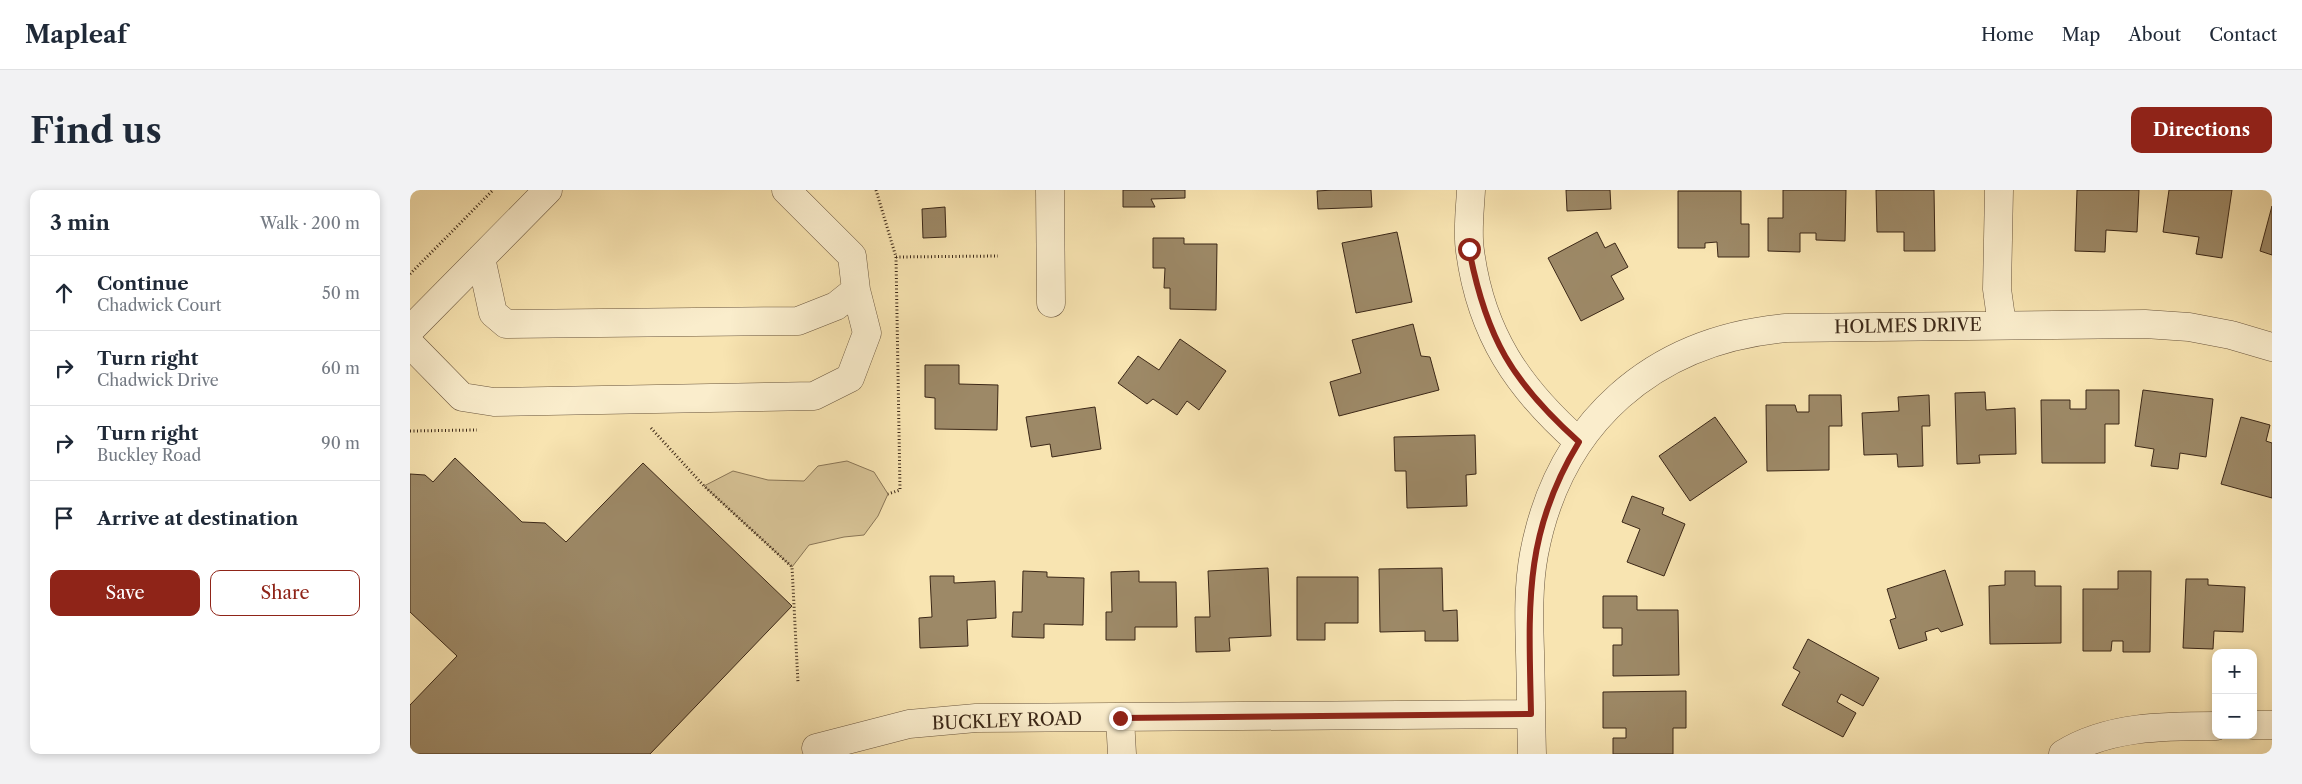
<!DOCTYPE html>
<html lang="en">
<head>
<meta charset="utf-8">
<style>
  body { margin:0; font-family:"Libre Caslon Text",serif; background:#f2f2f3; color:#1f2937 }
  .controls { position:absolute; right:15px; bottom:15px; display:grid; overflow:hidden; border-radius:10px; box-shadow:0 2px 8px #0003 }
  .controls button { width:45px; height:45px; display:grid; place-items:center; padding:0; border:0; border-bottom:1px solid #e0e1e3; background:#fff; color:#1f2937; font:25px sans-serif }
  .stop { position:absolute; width:15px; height:15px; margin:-11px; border:4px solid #8f2418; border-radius:50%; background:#fff }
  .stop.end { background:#8f2418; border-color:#fff; box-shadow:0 1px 5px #0008 }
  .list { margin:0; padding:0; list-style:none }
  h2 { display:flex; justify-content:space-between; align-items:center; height:65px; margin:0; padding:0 20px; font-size:21px }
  h2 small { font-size:16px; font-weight:400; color:#747a83 }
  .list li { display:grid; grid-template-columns:32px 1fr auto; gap:15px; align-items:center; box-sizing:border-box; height:75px; padding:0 20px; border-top:1px solid #e0e1e3 }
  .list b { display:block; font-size:19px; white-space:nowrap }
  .list p { margin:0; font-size:16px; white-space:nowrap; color:#747a83 }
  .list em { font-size:16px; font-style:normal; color:#747a83 }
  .actions { display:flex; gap:10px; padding:15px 20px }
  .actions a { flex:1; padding:11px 0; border:1px solid #8f2418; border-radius:10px; text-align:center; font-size:18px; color:#8f2418 }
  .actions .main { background:#8f2418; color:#fff }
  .icon { flex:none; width:28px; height:28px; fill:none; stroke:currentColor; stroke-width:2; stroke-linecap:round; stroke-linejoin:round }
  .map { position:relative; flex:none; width:1862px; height:564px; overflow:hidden; border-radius:10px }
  header { display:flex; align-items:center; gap:30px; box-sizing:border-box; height:70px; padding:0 25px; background:#fff; border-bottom:1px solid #e0e1e3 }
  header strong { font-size:24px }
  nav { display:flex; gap:28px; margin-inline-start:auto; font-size:18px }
  .intro { display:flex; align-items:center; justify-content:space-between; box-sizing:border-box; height:120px; padding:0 30px }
  h1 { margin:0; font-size:35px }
  .button { padding:12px 22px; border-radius:10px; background:#8f2418; color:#fff; font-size:18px; font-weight:700 }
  main { display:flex; gap:30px; padding:0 30px }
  aside { flex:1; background:#fff; border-radius:10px; box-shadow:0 2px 8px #0003 }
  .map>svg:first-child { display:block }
  .green { fill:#d8c497; stroke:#8a7657 }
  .building { fill:#9d8967; stroke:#3b2717 }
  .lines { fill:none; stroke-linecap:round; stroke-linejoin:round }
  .minor-casing { stroke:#6a563e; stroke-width:29 }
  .path { stroke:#3b2717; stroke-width:3; stroke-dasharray:1 2.5; stroke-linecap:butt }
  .minor { stroke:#faedcc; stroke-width:28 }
  .route { stroke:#8f2418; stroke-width:6 }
  .labels { text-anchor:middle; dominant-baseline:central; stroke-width:4; stroke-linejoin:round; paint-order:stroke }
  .street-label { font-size:18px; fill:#3b2717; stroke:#faedcc }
</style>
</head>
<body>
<header>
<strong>Mapleaf</strong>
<nav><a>Home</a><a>Map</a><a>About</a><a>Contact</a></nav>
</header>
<div class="intro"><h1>Find us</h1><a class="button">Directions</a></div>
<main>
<aside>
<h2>3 min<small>Walk · 200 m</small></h2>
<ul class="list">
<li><svg class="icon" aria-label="ahead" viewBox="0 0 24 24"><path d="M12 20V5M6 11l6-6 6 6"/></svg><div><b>Continue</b><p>Chadwick Court</p></div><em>50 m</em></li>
<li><svg class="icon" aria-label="right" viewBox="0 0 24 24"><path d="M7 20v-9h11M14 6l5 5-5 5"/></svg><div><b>Turn right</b><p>Chadwick Drive</p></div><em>60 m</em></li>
<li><svg class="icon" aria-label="right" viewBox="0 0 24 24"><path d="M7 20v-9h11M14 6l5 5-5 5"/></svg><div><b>Turn right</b><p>Buckley Road</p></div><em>90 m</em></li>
<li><svg class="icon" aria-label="arrive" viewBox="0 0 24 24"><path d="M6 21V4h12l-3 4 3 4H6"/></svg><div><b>Arrive at destination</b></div></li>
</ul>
<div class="actions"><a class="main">Save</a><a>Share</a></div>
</aside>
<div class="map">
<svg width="1862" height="564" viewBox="0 0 1862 564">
  <rect width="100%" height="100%" fill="#f8e4b1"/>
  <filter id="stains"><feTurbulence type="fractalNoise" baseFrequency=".004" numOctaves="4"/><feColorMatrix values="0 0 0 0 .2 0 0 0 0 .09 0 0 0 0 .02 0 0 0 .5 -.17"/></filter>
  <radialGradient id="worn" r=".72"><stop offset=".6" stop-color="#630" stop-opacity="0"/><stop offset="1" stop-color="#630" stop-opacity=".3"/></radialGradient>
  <path class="green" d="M437,271L464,282L478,304L468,326L454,345L434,347L399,355L382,377L294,296L323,281L358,290L394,291L408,276Z"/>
  <path class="building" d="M713,0H775V8L741,9L745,17H713Z
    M923,0H961L962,17L908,19L907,1Z
    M1156,0H1200L1201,19L1157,21Z
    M1373,0H1436L1435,51L1406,50V43H1390V62L1358,61V28H1373Z
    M1466,0H1524L1525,61H1494V42H1467Z
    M1667,0H1729L1727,42L1696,40L1695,62L1665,61Z
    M1759,0H1822L1812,68L1786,64L1789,47L1753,42Z
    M1268,1H1331V34H1339V67H1308L1307,52L1295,53V58H1268Z
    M1862,16V65L1850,61Z
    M535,17L536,47L513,48L512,19Z
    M987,42L1002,112L946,123L932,53Z
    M1187,42L1195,58L1205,53L1218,77L1201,86L1214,109L1171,131L1138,68Z
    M743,48H774V54H807L806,120L760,119V98H754L755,78H743Z
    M1003,134L1011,166L1020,167L1029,200L929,226L920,192L951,183L942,150Z
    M770,149L816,181L789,220L777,211L767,225L743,209L737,214L708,193L728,166L749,180Z
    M515,175H549V194L588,195L587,240L525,239V208L515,207Z
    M1676,200H1709V234H1695V273H1632L1631,210H1660V219H1676Z
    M1733,200L1803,209L1796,267L1770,263L1768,279L1741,276L1744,259L1725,256Z
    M1575,202L1576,220L1605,218L1606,264L1569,265L1570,273L1547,274L1545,203Z
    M1399,205H1431L1432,236H1419V280L1357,281L1356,215H1385L1387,222H1399Z
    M1519,205L1520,236H1512L1513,276L1488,277L1487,264L1454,265L1452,223L1489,221L1488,207Z
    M685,217L691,259L642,267L640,254L621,257L616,227Z
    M1305,227L1337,272L1280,311L1249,266Z
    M1831,227L1860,235L1856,251L1862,253V308L1811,294Z
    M1065,245L1066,284L1056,285L1057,316L997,318L996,281H985L984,247Z
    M45,268L112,332L135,333L156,352L233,273L382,416L240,564H0V515L47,466L0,422V284L15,285L23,292Z
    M1222,306L1254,318L1252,324L1275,334L1254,386L1217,372L1230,339L1212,332Z
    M858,378L861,446L819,448L820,461L786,462L785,427H800L798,381Z
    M1032,378L1033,421L1047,420L1048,451H1015V441L970,442L969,379Z
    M1535,380L1553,435L1531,442L1528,438L1515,442L1517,450L1489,459L1480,430L1486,428L1477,399Z
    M613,381L637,382V387L674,388L673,435L634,434V448L602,447L603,422H612Z
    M729,381V392H766L767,437H725V450H696V422H702L701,382Z
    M1595,381H1625V396H1651V453L1580,454L1579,396L1595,395Z
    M1708,381H1741L1740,462H1713V451H1702L1701,461H1673V399H1708Z
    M520,386H544V393L585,391L586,428L557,430L558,456L510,458L509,428L522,427Z
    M887,387H948V433H915V450H887Z
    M1776,389H1798V395L1835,397L1833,442L1804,441L1803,459L1773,458Z
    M1193,406H1227V420H1268L1269,485L1203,486V455H1212V438H1193Z
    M1398,449L1469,488L1453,516L1431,504L1427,512L1446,523L1433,547L1372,515L1390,482L1383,478Z
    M1276,501V538H1263V564H1203V548H1216V538H1193V502Z"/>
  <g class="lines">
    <defs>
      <path id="minor" d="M640,0L641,113
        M1061,0C1060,20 1057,42 1060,61C1071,144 1108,198 1169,252
        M1589,0L1587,99L1592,135
        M71,68L83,123L96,134L388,131L426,116L446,100
        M0,140L138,0
        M0,154L52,207L84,212L404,206L440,188L457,143L446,100L442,66L376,0
        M710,528L712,564
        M1843,535H1862
        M406,558L499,534L566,528L1121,524
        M1122,564C1121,530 1121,496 1120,462C1119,430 1118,396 1124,364C1149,232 1243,150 1376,138L1735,134L1779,137L1821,145L1862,157
        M1653,564C1698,536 1754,536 1806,536"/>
    </defs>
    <use href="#minor" class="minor-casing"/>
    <path class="path" d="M466,0L486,67L490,300L478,304
      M486,67L588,66
      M0,84L83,0
      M241,238L294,296L382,377L388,493
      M0,241L67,240"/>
    <use href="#minor" class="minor"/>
  </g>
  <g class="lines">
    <path class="route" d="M710,528L1121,524C1119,420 1112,345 1169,252C1102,192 1076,148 1059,59"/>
  </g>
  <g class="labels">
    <g class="street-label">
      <text transform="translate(1498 136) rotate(-1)">HOLMES DRIVE</text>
      <text transform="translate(597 531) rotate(-2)">BUCKLEY ROAD</text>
    </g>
  </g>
  <rect width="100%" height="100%" filter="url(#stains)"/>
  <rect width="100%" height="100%" fill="url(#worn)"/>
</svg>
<div class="controls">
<button>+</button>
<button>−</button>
</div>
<div class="stop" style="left:1059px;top:59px"></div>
<div class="stop end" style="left:710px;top:528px"></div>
</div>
</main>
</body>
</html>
